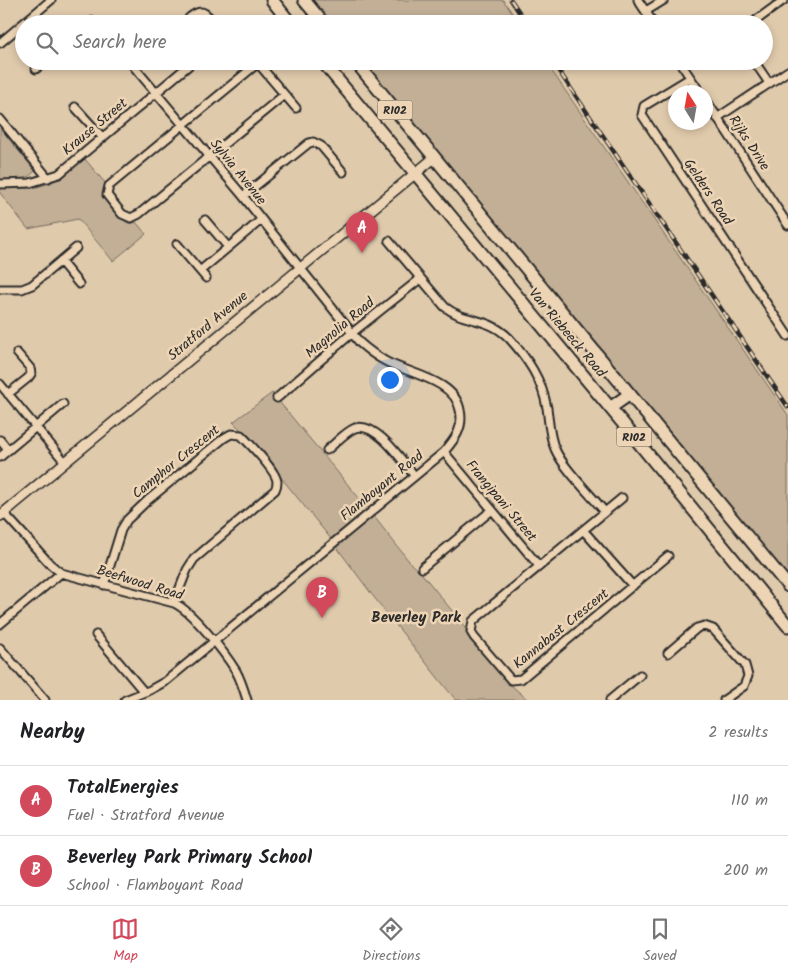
<!DOCTYPE html>
<html lang="en">
<head>
<meta charset="utf-8">
<style>
  body { margin:0; font-family:Kalam,sans-serif; background:#f2f2f2; color:#202124 }
  .compass { position:absolute; left:668px; top:85px; width:45px; height:45px; border-radius:50%; background:#fff; box-shadow:0 2px 8px #0003; rotate:349deg }
  .you { position:absolute; left:389px; top:379px; width:18px; height:18px; margin:-12px; border:4px solid #fff; border-radius:50%; background:#1a73e8; box-shadow:0 0 0 8px #1a73e833 }
  .badge { display:grid; place-items:center; width:32px; height:32px; border-radius:50%; background:#d1495b; color:#fff; font-size:16px; font-weight:700 }
  .pin { position:absolute; translate:-50% -41px; filter:drop-shadow(0 1px 2px #0008) }
  .pin::after { content:''; position:absolute; top:26px; width:18px; height:15px; background:inherit; clip-path:polygon(0 0,100% 0,50% 100%) }
  .list { margin:0; padding:0; list-style:none }
  h2 { display:flex; justify-content:space-between; align-items:center; height:65px; margin:0; padding:0 20px; font-size:21px }
  h2 small { font-size:16px; font-weight:400; color:#757577 }
  .list li { display:grid; grid-template-columns:32px 1fr auto; gap:15px; align-items:center; box-sizing:border-box; height:70px; padding:0 20px; border-top:1px solid #e0e0e0 }
  .list b { display:block; font-size:19px; white-space:nowrap }
  .list p { margin:0; font-size:16px; white-space:nowrap; color:#757577 }
  .list em { font-size:16px; font-style:normal; color:#757577 }
  .icon { flex:none; width:28px; height:28px; fill:none; stroke:currentColor; stroke-width:2; stroke-linecap:round; stroke-linejoin:round }
  .map { position:relative; flex:none; width:788px; height:700px; overflow:hidden }
  .search { position:absolute; background:#fff; box-shadow:0 2px 8px #0003; left:15px; right:15px; top:15px; height:55px; display:flex; align-items:center; gap:12px; box-sizing:border-box; padding:0 18px; border-radius:28px; color:#757577; font-size:19px }
  .sheet { height:205px; background:#fff }
  nav { display:flex; justify-content:space-around; align-items:center; box-sizing:border-box; height:70px; border-top:1px solid #e0e0e0; background:#fff; font-size:14px; color:#757577 }
  nav a { display:grid; justify-items:center; gap:2px }
  nav .on { color:#d1495b }
  .map>svg:first-child { display:block }
  .green { fill:#c2af96; stroke:#766d60 }
  .lines { fill:none; stroke-linecap:round; stroke-linejoin:round }
  .minor-casing { stroke:#2b2b2b; stroke-width:11 }
  .tertiary-casing { stroke:#2b2b2b; stroke-width:12 }
  .primary-casing { stroke:#2b2b2b; stroke-width:15 }
  .minor { stroke:#ecd4b4; stroke-width:7 }
  .tertiary { stroke:#ecd4b4; stroke-width:9 }
  .primary { stroke:#ecd4b4; stroke-width:11 }
  .rail-casing { stroke:#2b2b2b; stroke-width:4.5 }
  .rail { stroke:#ecd4b4; stroke-width:2.5; stroke-dasharray:8; stroke-linecap:butt }
  .labels { text-anchor:middle; dominant-baseline:central; stroke-width:5; stroke-linejoin:round; paint-order:stroke }
  .shield { fill:#ecd4b4; stroke:#655e54; stroke-width:1 }
  .shield-label { font-size:12px; font-weight:bold; fill:#2b2b2b }
  .street-label { font-size:14px; fill:#2b2b2b; stroke:#ecd4b4 }
  .neighbourhood-label { font-size:15px; font-weight:bold; fill:#2b2b2b; stroke:#ecd4b4 }
</style>
</head>
<body>
<div class="map">
<svg width="788" height="700" viewBox="0 0 788 700">
  <rect width="100%" height="100%" fill="#e0caac"/>
  <filter id="ink" filterUnits="userSpaceOnUse"><feTurbulence type="fractalNoise" baseFrequency=".02" numOctaves="2"/><feDisplacementMap in="SourceGraphic" scale="10" xChannelSelector="R" yChannelSelector="G"/><feConvolveMatrix kernelMatrix="1 2 1 2 8 2 1 2 1" color-interpolation-filters="sRGB"/></filter>
  <g filter="url(#ink)">
    <path class="green" d="M313,0H503L520,24H332Z
      M363,61H545L788,415V581Z
      M0,128L35,171C25,182 14,181 0,181Z
      M84,158L106,184L103,193C105,200 121,220 128,223C131,224 133,223 136,222L146,234L113,261L78,219L28,229L0,193V188H33L51,183Z
      M272,393L368,509L331,539L248,437L233,422Z
      M372,514L412,565L423,575L462,623L471,639L503,678L528,700H456L446,688L373,596L335,545Z"/>
    <g class="lines">
      <defs>
        <path id="minor" d="M638,0L654,24
          M646,11L664,0
          M32,16L38,24
          M189,18C202,7 205,12 215,24
          M90,24L93,21
          M751,24L784,0
          M0,43L51,0
          M256,61L296,108
          M679,61L700,92
          M754,61L769,83
          M258,63L109,186L107,195L122,214L131,218L139,214L284,95
          M36,69L45,61
          M690,78L644,106L642,115L788,336
          M706,100L788,225
          M75,107L103,138
          M717,118L788,71
          M0,119L48,178
          M0,184L30,183L59,174L194,61
          M243,196L309,143L313,142L321,146L343,172
          M205,220L228,247
          M389,241L445,307C465,323 487,316 509,338C528,359 542,380 547,408C549,421 549,436 555,449C563,468 591,495 605,512
          M177,244L206,278
          M61,262L79,284
          M200,271L261,220
          M0,289H22L32,285L76,248
          M0,384L65,462
          M8,394L28,378L31,374L30,368L17,353
          M277,398L352,333L420,279
          M0,440L8,450
          M327,450C336,443 345,432 355,428C376,421 402,461 414,475
          M444,452L539,566
          M0,457L63,404
          M622,498L473,621L471,632L474,637L511,680L521,679L668,556
          M4,513L50,564L61,573L174,603C192,611 225,653 236,671C241,680 244,690 247,700
          M583,530L633,586
          M422,568L492,510
          M104,585L121,530L127,520L148,500L224,438L231,434L241,435C249,443 277,472 277,482C277,484 276,488 275,490L194,559L187,570L174,603
          M0,624L61,573
          M96,635L144,692
          M0,648L45,700
          M668,653L697,628L704,626L713,629L745,665L748,676L744,686L724,700
          M125,700L150,690L166,681L444,452C455,439 464,428 460,410C455,380 409,374 385,361C376,356 368,350 360,343L243,196L130,62
          M610,700L640,675"/>
        <path id="tertiary" d="M0,516L434,158"/>
        <path id="primary" d="M272,0L291,24
          M304,0L324,24
          M322,61L621,421L788,626
          M355,61L788,586
          M610,408L630,394"/>
      </defs>
      <use href="#minor" class="minor-casing"/>
      <use href="#tertiary" class="tertiary-casing"/>
      <use href="#primary" class="primary-casing"/>
      <use href="#minor" class="minor"/>
      <use href="#tertiary" class="tertiary"/>
      <use href="#primary" class="primary"/>
      <defs>
        <path id="rail" d="M511,0L527,24
          M552,61L788,407"/>
      </defs>
      <use href="#rail" class="rail-casing"/>
      <use href="#rail" class="rail"/>
    </g>
  </g>
  <g class="labels">
    <g class="shield">
      <rect x="377.5" y="100.5" width="35" height="19" rx="4"/>
      <rect x="616.5" y="427.5" width="35" height="19" rx="4"/>
    </g>
    <g class="shield-label">
      <text x="395" y="110">R102</text>
      <text x="634" y="437">R102</text>
    </g>
    <g class="street-label">
      <text transform="translate(95 127) rotate(-40)">Krause Street</text>
      <text transform="translate(749 143) rotate(57)">Rijks Drive</text>
      <text transform="translate(238 172) rotate(51)">Sylvia Avenue</text>
      <text transform="translate(708 192) rotate(56)">Gelders Road</text>
      <text transform="translate(208 326) rotate(-40)">Stratford Avenue</text>
      <text transform="translate(340 328) rotate(-40)">Magnolia Road</text>
      <text transform="translate(567 333) rotate(50)">Van Riebeeck Road</text>
      <text transform="translate(176 462) rotate(-39)">Camphor Crescent</text>
      <text transform="translate(382 486) rotate(-39)">Flamboyant Road</text>
      <text transform="translate(501 501) rotate(50)">Frangipani Street</text>
      <text transform="translate(140 583) rotate(17)">Beefwood Road</text>
      <text transform="translate(561 629) rotate(-39)">Kannabast Crescent</text>
    </g>
    <g class="neighbourhood-label">
      <text x="416" y="618">Beverley Park</text>
    </g>
  </g>
</svg>
<svg class="compass" viewBox="-18 -18 36 36"><path d="M0-13l5 13h-10z" fill="#e53935"/><path d="M0 13l5-13h-10z" fill="#757577"/></svg>
<div class="you"></div>
<div class="pin badge" style="left:362px;top:253px">A</div>
<div class="pin badge" style="left:322px;top:618px">B</div>
<div class="search"><svg class="icon" aria-label="search" viewBox="0 0 24 24"><circle cx="10" cy="10" r="6"/><path d="M15 15l6 6"/></svg>Search here</div>
</div>
<section class="sheet">
<h2>Nearby<small>2 results</small></h2>
<ul class="list">
<li><span class="badge">A</span><div><b>TotalEnergies</b><p>Fuel · Stratford Avenue</p></div><em>110 m</em></li>
<li><span class="badge">B</span><div><b>Beverley Park Primary School</b><p>School · Flamboyant Road</p></div><em>200 m</em></li>
</ul>
</section>
<nav>
<a class="on"><svg class="icon" aria-label="map" viewBox="0 0 24 24"><path d="M3 6l6-2 6 2 6-2v14l-6 2-6-2-6 2zM9 4v14M15 6v14"/></svg>Map</a>
<a><svg class="icon" aria-label="directions" viewBox="0 0 24 24"><path d="M12 3l9 9-9 9-9-9zM9 14v-3h6M13 9l2 2-2 2"/></svg>Directions</a>
<a><svg class="icon" aria-label="saved" viewBox="0 0 24 24"><path d="M7 4h10v16l-5-4-5 4z"/></svg>Saved</a>
</nav>
</body>
</html>
